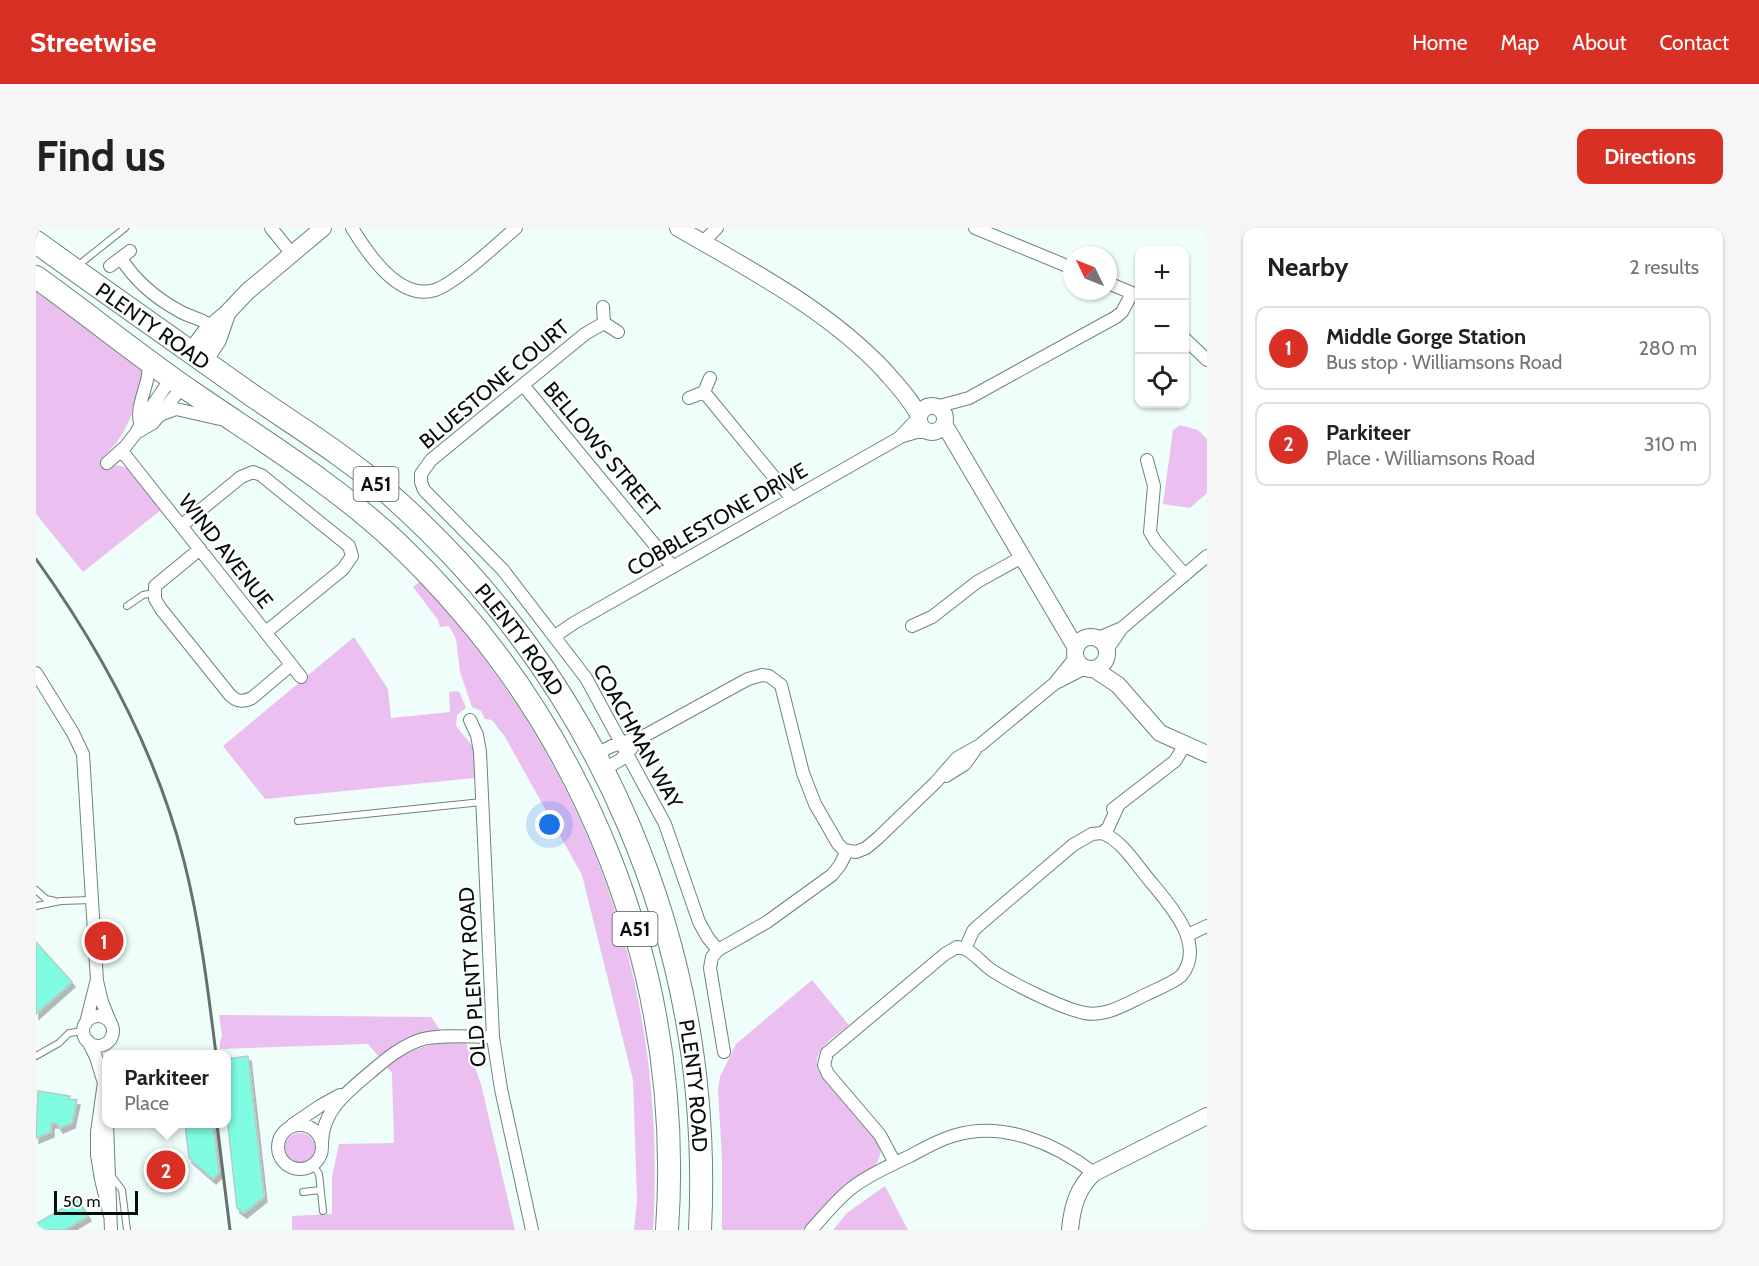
<!DOCTYPE html>
<html lang="en">
<head>
<meta charset="utf-8">
<style>
  body { margin:0; font-family:Cabin,sans-serif; background:#f6f6f6; color:#202124 }
  .controls { position:absolute; right:18px; top:18px; display:grid; overflow:hidden; border-radius:12px; box-shadow:0 2px 4px #0004 }
  .controls button { width:54px; height:54px; display:grid; place-items:center; padding:0; border:0; border-bottom:2px solid #e0e0e0; background:#fff; color:#202124; font:30px sans-serif }
  .compass { position:absolute; left:1027px; top:18px; width:54px; height:54px; border-radius:50%; background:#fff; box-shadow:0 2px 4px #0004; rotate:313deg }
  .scale { position:absolute; left:18px; bottom:15px; width:84px; box-sizing:border-box; padding-left:6px; border:3px solid #060d0b; border-top:0; font-size:16px; line-height:21px; white-space:nowrap; color:#060d0b; -webkit-text-stroke:4px #fff; paint-order:stroke }
  .you { position:absolute; left:514px; top:597px; width:21px; height:21px; margin:-15px; border:4px solid #fff; border-radius:50%; background:#1a73e8; box-shadow:0 0 0 9px #1a73e833 }
  .badge { display:grid; place-items:center; width:39px; height:39px; border-radius:50%; background:#d93025; color:#fff; font-size:20px; font-weight:700 }
  .pin { position:absolute; translate:-50% -50%; border:3px solid #fff; box-shadow:0 2px 6px #0006 }
  .popup { position:absolute; left:66px; top:822px; width:129px; height:78px; box-sizing:border-box; display:grid; place-content:center; border-radius:12px; background:#fff; filter:drop-shadow(0 2px 4px #0005); font-size:20px; white-space:nowrap; color:#757577 }
  .popup b { font-size:22px; color:#202124 }
  .popup::after { content:''; position:absolute; left:50%; top:100%; margin-left:-12px; border:12px solid transparent; border-top-color:#fff }
  .list { margin:0; padding:0; list-style:none }
  h2 { display:flex; justify-content:space-between; align-items:center; height:78px; margin:0; padding:0 24px; font-size:26px }
  h2 small { font-size:20px; font-weight:400; color:#757577 }
  .list li { display:grid; grid-template-columns:39px 1fr auto; gap:18px; align-items:center; box-sizing:border-box; height:84px; margin:0 12px 12px; padding:0 12px; border:2px solid #e0e0e0; border-radius:12px }
  .list b { display:block; font-size:22px; white-space:nowrap }
  .list p { margin:0; font-size:20px; white-space:nowrap; color:#757577 }
  .list em { font-size:20px; font-style:normal; color:#757577 }
  .icon { flex:none; width:33px; height:33px; fill:none; stroke:currentColor; stroke-width:2; stroke-linecap:round; stroke-linejoin:round }
  .map { position:relative; flex:none; width:1171px; height:1002px; overflow:hidden; border-radius:12px }
  header { display:flex; align-items:center; gap:36px; box-sizing:border-box; height:84px; padding:0 30px; background:#d93025; color:#fff }
  header strong { font-size:28px }
  nav { display:flex; gap:33px; margin-inline-start:auto; font-size:21px }
  .intro { display:flex; align-items:center; justify-content:space-between; box-sizing:border-box; height:144px; padding:0 36px }
  h1 { margin:0; font-size:42px }
  .button { padding:15px 27px; border-radius:12px; background:#d93025; color:#fff; font-size:21px; font-weight:700 }
  main { display:flex; gap:36px; padding:0 36px }
  aside { flex:1; background:#fff; border-radius:12px; box-shadow:0 2px 4px #0004 }
  .map>svg:first-child { display:block }
  .green { fill:#ebc0f1 }
  .building { fill:#7ffce2; stroke:#b4cdc6; stroke-width:1.5; filter:url(#shadow) }
  .lines { fill:none; stroke-linecap:round; stroke-linejoin:round }
  .lane-casing { stroke:#6d847e; stroke-width:8 }
  .street-casing { stroke:#6d847e; stroke-width:14 }
  .secondary-casing { stroke:#6d847e; stroke-width:18 }
  .highway-casing { stroke:#6d847e; stroke-width:24 }
  .lane { stroke:#fff; stroke-width:6 }
  .street { stroke:#fff; stroke-width:12 }
  .secondary { stroke:#fff; stroke-width:16 }
  .highway { stroke:#fff; stroke-width:22 }
  .rail { stroke:#66706d; stroke-width:3 }
  .labels { text-anchor:middle; dominant-baseline:central; stroke-width:4.5; stroke-linejoin:round; paint-order:stroke }
  .shield { fill:#fff; stroke:#515654; stroke-width:1.5 }
  .shield-label { font-size:20px; font-weight:bold; fill:#060d0b }
  .street-label { font-size:21px; fill:#060d0b; stroke:#fff }
</style>
</head>
<body>
<header>
<strong>Streetwise</strong>
<nav><a>Home</a><a>Map</a><a>About</a><a>Contact</a></nav>
</header>
<div class="intro"><h1>Find us</h1><a class="button">Directions</a></div>
<main>
<div class="map">
<svg width="1171" height="1002" viewBox="0 0 1171 1002">
  <defs>
    <filter id="shadow"><feDropShadow dx="3" dy="5" stdDeviation="0" flood-color="#0004"/></filter>
  </defs>
  <rect width="100%" height="100%" fill="#effefa"/>
  <path class="green" d="M0,64L108,142C99,179 94,205 65,231L72,241L81,237L91,240L125,282L47,344L0,286Z
    M1144,197L1162,202L1171,211V265L1154,280L1127,276L1137,202Z
    M384,353C552,536 632,754 617,1002H598L601,972L597,852L546,647L469,509L456,492L449,491L445,483L436,479L424,444L420,411L413,398L404,399L402,392L377,359Z
    M318,409L352,461L355,490L414,484L413,464L420,463L424,465L430,480L421,487L420,498L438,520L439,550L229,571L187,518Z
    M776,752L813,797C799,809 775,821 782,842L839,910C845,920 847,927 839,937L808,959L767,1002H686V931L682,861L684,849L700,816Z
    M183,787L395,789L405,803L342,828L332,816L184,821V814L186,808Z
    M430,814L445,856L479,1002H256V988L296,986V949L303,916L358,915L356,845L351,839C379,817 395,815 430,814Z
    M249 920a15 15 0 1 1 30 0a15 15 0 1 1-30 0Z
    M849,958L872,1002H797L811,985Z"/>
  <path class="building" d="M0,714L36,754L0,786Z
    M212,828L228,969L208,985L201,980L190,880V831Z
    M2,863L34,868L33,871L41,872L36,895L24,900L21,895H15V904L0,910Z
    M149,896H177L183,945L177,951L153,930Z
    M128,930L135,933L141,942V949L136,953L126,951L119,942L120,933Z
    M42,971L52,988L29,1002H0V996Z"/>
  <g class="lines">
    <defs>
      <path id="lane" d="M40,39L89,0
        M91,378L107,367L118,365
        M262,593L446,574
        M0,662L10,671L19,673
        M0,678L25,673L56,672
        M0,828L23,815L33,805L48,803
        M277,937L283,946L287,983
        M75,947L86,962L91,1002
        M267,964L284,962"/>
      <path id="street" d="M235,0L256,26
        M316,0C332,26 363,73 399,62C420,55 461,16 480,0
        M939,0L1036,40
        M666,15L681,0
        M85,30C99,53 121,71 145,84C156,90 165,90 175,98
        M74,38L94,23
        M1072,55L1101,67
        M567,79L568,95L582,104
        M568,95L549,106L395,232L385,246V254L388,262L467,342L550,450L629,596L663,694L672,710L682,722L676,729L674,740L688,824
        M1148,110L1171,132
        M487,157L637,339
        M668,164L756,271
        M653,170L668,164L674,150
        M900,179L933,170L1080,89L1086,84L1096,65
        M124,187L140,181L184,191
        M104,195C99,175 116,154 112,133
        M100,205L117,195L147,158
        M867,208L881,204H892
        M85,222L265,449
        M1111,232L1118,258L1114,304L1120,314L1149,347
        M71,235L89,219L100,205L110,187L136,149
        M145,298L205,249L217,244L225,247L313,318L316,328L307,341L230,404
        M164,321L119,358V371L125,381L194,467C201,474 207,474 216,470L255,437
        M876,398L896,389L941,354L986,329
        M519,408L538,395L863,210L883,189
        M1060,411L1086,400L1171,328
        M1070,423L1086,400
        M0,445L37,505L47,526L61,753L66,774L75,796
        M1022,454L1049,440
        M434,492L441,507L444,524L457,809L465,861L496,1002
        M560,526L576,518L610,507L712,451L726,447L733,448L745,457L767,545L779,576L802,616L808,622L820,624L830,620L842,610L900,554L921,530L944,517L1018,456L1039,430
        M567,542L584,532L596,520
        M910,548L929,536L939,522
        M1077,581L1139,533L1149,517
        M1156,705L1171,698
        M929,721C940,726 947,737 957,743C977,756 1027,781 1049,785C1070,789 1090,776 1109,767C1121,761 1135,756 1145,748C1171,717 1134,677 1114,653C1101,638 1086,612 1066,605
        M682,722L731,694L796,647L804,637L811,623
        M47 803a15 15 0 1 1 30 0a15 15 0 1 1-30 0Z
        M50,795L60,755
        M52,813L60,829L67,852
        M70,840L61,904V927L65,951L74,988
        M71,896L75,1002
        M242 919a22 22 0 1 1 44 0a22 22 0 1 1-44 0Z
        M256,897L284,878L304,867
        M286,917C285,883 312,863 336,843C351,830 367,817 387,811C409,806 434,809 457,809
        M859,935L844,907L792,846L788,837L791,825L909,726L921,719L929,721L937,703L942,698L1037,617L1056,606L1066,605L1072,600L1082,578
        M775,1002C789,987 801,971 817,959C834,946 855,937 874,928C889,920 904,911 920,907C968,893 1020,916 1058,945"/>
      <path id="secondary" d="M642,0C714,42 789,80 847,141C860,156 874,170 883,188
        M155,123L171,102L191,85L212,63L287,0
        M168,133L182,112L191,86
        M883 191a13 13 0 1 1 26 0a13 13 0 1 1-26 0Z
        M908,196L1040,420
        M1039 425a16 16 0 1 1 32 0a16 16 0 1 1-32 0Z
        M1058,441L1082,457L1124,505L1171,526
        M1034,1002C1036,980 1041,960 1058,945L1171,888"/>
      <g id="highway">
        <path id="s1" d="M0,14C72,66 145,117 217,168C262,199 309,228 351,264C564,452 678,718 664,1002"/>
        <path d="M0,49C53,87 103,128 157,165C227,213 300,257 362,316C549,494 649,744 631,1002"/>
      </g>
    </defs>
    <use href="#lane" class="lane-casing"/>
    <use href="#street" class="street-casing"/>
    <use href="#secondary" class="secondary-casing"/>
    <use href="#highway" class="highway-casing"/>
    <use href="#lane" class="lane"/>
    <use href="#street" class="street"/>
    <use href="#secondary" class="secondary"/>
    <use href="#highway" class="highway"/>
    <path class="rail" d="M0,331C66,423 120,523 148,633C164,696 172,762 180,826
      M181,896L194,1002"/>
  </g>
  <g class="labels">
    <g class="shield">
      <rect x="317.5" y="239" width="45" height="34" rx="4.5"/>
      <rect x="576.5" y="684" width="45" height="34" rx="4.5"/>
    </g>
    <g class="shield-label">
      <text x="340" y="256">A51</text>
      <text x="599" y="701">A51</text>
    </g>
    <g class="street-label">
      <text stroke="none"><textPath href="#s1" startOffset="144">PLENTY ROAD</textPath></text>
      <text transform="translate(458 156) rotate(-40)">BLUESTONE COURT</text>
      <text transform="translate(566 221) rotate(50)">BELLOWS STREET</text>
      <text transform="translate(681 291) rotate(-30)">COBBLESTONE DRIVE</text>
      <text transform="translate(190 323) rotate(52)">WIND AVENUE</text>
      <text stroke="none"><textPath href="#s1" startOffset="630">PLENTY ROAD</textPath></text>
      <text transform="translate(602 508) rotate(61)">COACHMAN WAY</text>
      <text transform="translate(436 749) rotate(-94)">OLD PLENTY ROAD</text>
      <text stroke="none"><textPath href="#s1" startOffset="1116">PLENTY ROAD</textPath></text>
    </g>
  </g>
</svg>
<div class="controls">
<button>+</button>
<button>−</button>
<button><svg class="icon" aria-label="locate" viewBox="0 0 24 24"><circle cx="12" cy="12" r="6"/><path d="M12 2v4M12 18v4M2 12h4M18 12h4"/></svg></button>
</div>
<svg class="compass" viewBox="-18 -18 36 36"><path d="M0-13l5 13h-10z" fill="#e53935"/><path d="M0 13l5-13h-10z" fill="#757577"/></svg>
<div class="scale">50 m</div>
<div class="you"></div>
<div class="pin badge" style="left:68px;top:713px">1</div>
<div class="pin badge" style="left:130px;top:942px">2</div>
<div class="popup"><b>Parkiteer</b>Place</div>
</div>
<aside>
<h2>Nearby<small>2 results</small></h2>
<ul class="list">
<li><span class="badge">1</span><div><b>Middle Gorge Station</b><p>Bus stop · Williamsons Road</p></div><em>280 m</em></li>
<li><span class="badge">2</span><div><b>Parkiteer</b><p>Place · Williamsons Road</p></div><em>310 m</em></li>
</ul>
</aside>
</main>
</body>
</html>
